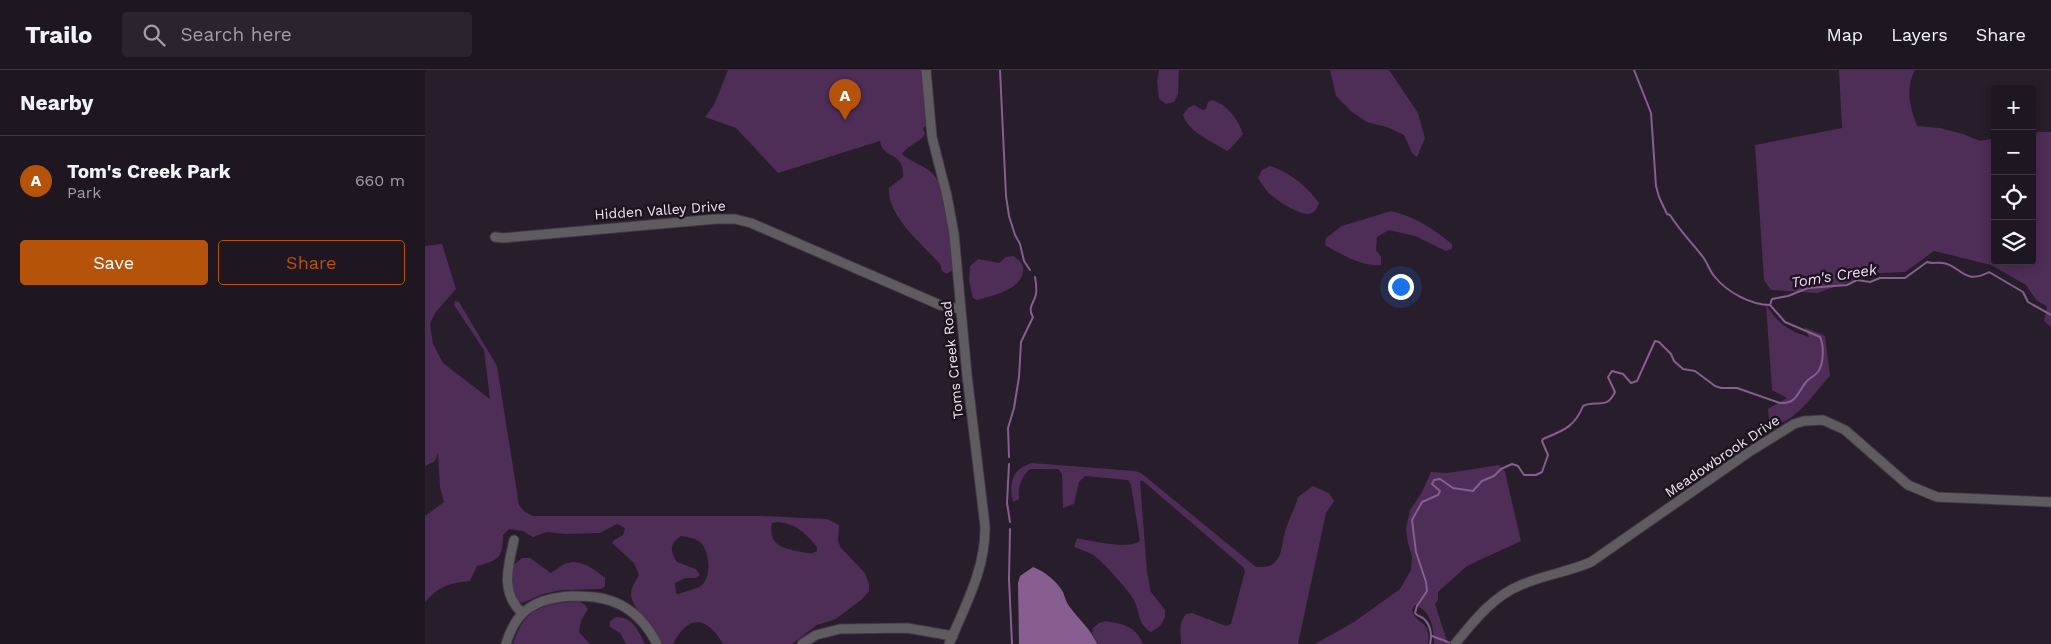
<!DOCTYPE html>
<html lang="en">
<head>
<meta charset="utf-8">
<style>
  body { margin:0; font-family:"Work Sans",sans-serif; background:#2b232d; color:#f1f3f6 }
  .controls { position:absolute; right:15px; top:15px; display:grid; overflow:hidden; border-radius:5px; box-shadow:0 2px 12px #0003 }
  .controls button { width:45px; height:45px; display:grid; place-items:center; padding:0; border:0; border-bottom:1px solid #3c353e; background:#1e1620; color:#f1f3f6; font:25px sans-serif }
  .you { position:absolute; left:975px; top:216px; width:18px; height:18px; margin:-12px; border:4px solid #fff; border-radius:50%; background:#1a73e8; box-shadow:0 0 0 8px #1a73e833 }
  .badge { display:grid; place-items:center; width:32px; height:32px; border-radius:50%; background:#b45309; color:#fff; font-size:16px; font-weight:700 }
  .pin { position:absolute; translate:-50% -41px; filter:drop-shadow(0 1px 2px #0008) }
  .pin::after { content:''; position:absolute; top:26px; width:18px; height:15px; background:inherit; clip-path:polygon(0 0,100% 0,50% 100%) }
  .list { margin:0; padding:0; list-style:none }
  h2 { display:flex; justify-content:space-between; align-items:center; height:65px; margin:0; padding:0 20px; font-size:21px }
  h2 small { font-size:16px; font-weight:400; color:#a19fa5 }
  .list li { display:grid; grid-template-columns:32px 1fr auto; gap:15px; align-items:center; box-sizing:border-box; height:90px; padding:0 20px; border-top:1px solid #3c353e }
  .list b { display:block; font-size:19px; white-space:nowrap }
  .list p { margin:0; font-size:16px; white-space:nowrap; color:#a19fa5 }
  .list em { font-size:16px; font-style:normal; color:#a19fa5 }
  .actions { display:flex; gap:10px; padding:15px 20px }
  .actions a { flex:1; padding:11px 0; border:1px solid #b45309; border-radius:5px; text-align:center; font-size:18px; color:#b45309 }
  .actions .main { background:#b45309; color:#fff }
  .icon { flex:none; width:28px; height:28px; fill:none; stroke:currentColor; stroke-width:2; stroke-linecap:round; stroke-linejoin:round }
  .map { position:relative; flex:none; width:1626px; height:574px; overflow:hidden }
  header { display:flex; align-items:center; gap:30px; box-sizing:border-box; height:70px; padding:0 25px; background:#1e1620; border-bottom:1px solid #3c353e }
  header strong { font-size:24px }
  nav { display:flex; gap:28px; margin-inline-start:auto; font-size:18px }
  .search { width:350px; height:45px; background:#2b232d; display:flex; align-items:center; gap:12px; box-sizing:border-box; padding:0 18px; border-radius:5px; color:#a19fa5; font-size:19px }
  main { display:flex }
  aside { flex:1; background:#1e1620 }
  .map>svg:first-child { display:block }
  .green { fill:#4e2d56; fill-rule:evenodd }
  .water { fill:#865e8f }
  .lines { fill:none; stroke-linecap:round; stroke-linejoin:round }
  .stream { stroke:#865e8f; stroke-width:2 }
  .minor-casing { stroke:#433945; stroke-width:11 }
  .minor { stroke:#605a61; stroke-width:9 }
  .labels { text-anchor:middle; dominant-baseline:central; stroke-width:5; stroke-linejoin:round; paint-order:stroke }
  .street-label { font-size:14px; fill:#ece5ee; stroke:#1e1420 }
  .water-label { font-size:15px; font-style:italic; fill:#f1d9f7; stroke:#1e1420 }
</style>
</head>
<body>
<header>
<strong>Trailo</strong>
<div class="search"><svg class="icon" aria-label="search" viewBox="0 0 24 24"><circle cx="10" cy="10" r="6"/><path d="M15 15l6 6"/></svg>Search here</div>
<nav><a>Map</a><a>Layers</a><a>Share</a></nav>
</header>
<main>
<aside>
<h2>Nearby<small></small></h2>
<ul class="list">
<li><span class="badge">A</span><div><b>Tom's Creek Park</b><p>Park</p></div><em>660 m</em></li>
</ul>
<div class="actions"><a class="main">Save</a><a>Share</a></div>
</aside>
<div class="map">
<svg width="1626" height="574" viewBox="0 0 1626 574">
  <rect width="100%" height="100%" fill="#281d2a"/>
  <path class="green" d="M303,0H497L501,56L498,58L500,64C496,72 484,74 477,84C486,92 501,96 509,105C522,122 530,181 527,201L521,204L517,201L515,194C497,174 462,146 464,118L478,107C480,80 457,90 455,71L353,103L311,58L280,47L289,35Z
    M734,0H754L753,24L749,32L741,34L734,29L732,12Z
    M905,0H964L993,43L1000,68L992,87L987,83L979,65L962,57L942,52L927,42L911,26Z
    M1414,0H1490C1480,20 1485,36 1492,56L1515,58L1538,64L1555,71L1570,68V191H1607V66L1613,62H1626V257L1619,251L1622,236L1612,231L1601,215L1566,195L1509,181L1480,202L1435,204V208L1392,223L1346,220L1339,210L1330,75L1417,58Z
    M787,30C803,35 813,49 818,64L806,78L802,81C788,72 763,62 758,45L763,38L769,35L778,40L781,39L783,32Z
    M845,96C863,101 884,118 894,133C893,136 891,141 887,143C877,148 849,129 842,121C839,117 836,113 833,108L837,100Z
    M966,141C991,147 1007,158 1027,174V179L1021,181L990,166L964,160L952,167L951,180L956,187V195C937,197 916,184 900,175L901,168L917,156Z
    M17,174L31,219L10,243L5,254L8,274L18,293L65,329L59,280L29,235L30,231L34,232L72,296L94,435L100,442L108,446H338L402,449L414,455L413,471L416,478L440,503L444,514V521L436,530L411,549L392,555L367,574H298C282,546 263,544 248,574H238C230,560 206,538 206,524C206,517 211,511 214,505L209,493L187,473L189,470L198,465L200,458L192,454L175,463L140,464L122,462L108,467L98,461L84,459L78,465C78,489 73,490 52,496L45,511C24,513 15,516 0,532V446L19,432L15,417L13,383L10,391L0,396V176ZM353,452C372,454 381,464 392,477V481C385,485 380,483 372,481C356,478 343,474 347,453ZM256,466C262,467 270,468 275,472C285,481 287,507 276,516C272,519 260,521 254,524L251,523L250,513L260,508H271L275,505L271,499L252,492C245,481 244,474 256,466Z
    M588,186C595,190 599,194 598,202C595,220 567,226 552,230L548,228L544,211L545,196L553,189L574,193L581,187Z
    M1341,235C1355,255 1361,260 1384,267L1379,257L1400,266L1405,306C1389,323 1372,351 1349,355L1344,351L1343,339L1362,328L1347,320Z
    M607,393L710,401L716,403L831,497C861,499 854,476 862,456C865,446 870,438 873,427L888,416L904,423L909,431L901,443L873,574H756C756,562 753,554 761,544L767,543L801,556L806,554L820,501L818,497L718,411H715L722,502L726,522L740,540V547L735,556L726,562C713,554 715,544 710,532C707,524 678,492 671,487C665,482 656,480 649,477L652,468C667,471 703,480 715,471L706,415L703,410L660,406L654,412L649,434L638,438L637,404L633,399H605C596,407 593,416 594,429L588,432C583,413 588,398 607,393Z
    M1074,395L1080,402L1096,471L1042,496L1013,522V530L1010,534L1023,574H1009C1009,559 1006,540 990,535L987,540C993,557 1006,549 1003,574H890L929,552L975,519L986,500L987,487L982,469L981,458L985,440L997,422L1006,402L1023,403Z
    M97,488H105L126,503C131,500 135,496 140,494C156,488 169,499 180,508V517L175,519L136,520L118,524L97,533C87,526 82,507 88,496C90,493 95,490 97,488Z
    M154,531L160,535L163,539L156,551L154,562L165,574H88C100,537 118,534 154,531Z
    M191,547C208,547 213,560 220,574H201L195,563L185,557V551Z
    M681,551C698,554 711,556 718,574H672L667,563L668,558L674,553Z"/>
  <path class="water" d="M608,497C620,502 631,510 638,522C640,527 641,532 644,536C654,550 666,559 672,574H594L593,513L595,506Z"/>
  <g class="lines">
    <path class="stream" d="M575,0L581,126L584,146L590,165L595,174L599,191L605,200
      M1209,0L1226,43L1231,116L1234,127L1242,144L1245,145C1255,161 1267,173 1278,187C1283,194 1285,202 1290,207C1302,222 1326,235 1345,235
      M584,387L583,358L589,338L594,307L596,272L608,247C602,237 609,234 611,224C612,219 611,213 610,207
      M584,394L582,433L585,452
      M585,459L584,509L587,574
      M1007,566L1028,574
      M1005,574C1007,566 1006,556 1000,550C996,545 994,548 990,543L992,536L1002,521L1001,512L991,482L987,450L997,432L1013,425L1015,421L1007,414L1009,410L1015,409L1028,418L1048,421L1057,411L1069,406L1076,399L1087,394L1093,396L1099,405H1111L1117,402L1123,385L1117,371L1118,369C1137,361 1150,357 1158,336C1172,329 1181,341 1190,322L1183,307L1187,301L1198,304L1206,313L1212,311L1230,271L1234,272L1246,284L1249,291L1258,299L1270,301L1290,316L1296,318H1312L1355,333C1372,334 1372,323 1381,312C1384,308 1390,306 1393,302C1399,293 1399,276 1395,267L1360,252L1345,235L1347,229L1363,226L1383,218L1422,215L1432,210L1445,212L1455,208H1480L1502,192C1507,194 1512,192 1518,193C1535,195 1539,216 1564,202L1598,222L1603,232L1626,245"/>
    <defs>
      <path id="minor" d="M501,0L507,67L522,126L529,164L542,305L560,456C561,498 540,536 524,574
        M70,167L78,168L291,149H310L326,153L515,235L535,239
        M89,470C83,497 75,522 97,543
        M81,574C91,539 112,528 147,526C164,526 180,527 196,535C211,543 224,558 232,574
        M377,574L391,565L415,559L482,558L528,566
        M1030,574C1048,552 1068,526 1096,515C1119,505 1143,502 1166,492L1324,382L1369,354L1379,351L1398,350L1420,360L1483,415L1512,427L1626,432"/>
    </defs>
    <use href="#minor" class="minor-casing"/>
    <use href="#minor" class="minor"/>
  </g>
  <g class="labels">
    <g class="street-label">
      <text transform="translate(235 140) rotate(-4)">Hidden Valley Drive</text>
      <text transform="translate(527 290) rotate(-96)">Toms Creek Road</text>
      <text transform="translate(1297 386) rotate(-34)">Meadowbrook Drive</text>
    </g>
    <g class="water-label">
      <text transform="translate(1409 206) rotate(-9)">Tom's Creek</text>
    </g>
  </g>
</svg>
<div class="controls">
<button>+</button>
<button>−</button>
<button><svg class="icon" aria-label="locate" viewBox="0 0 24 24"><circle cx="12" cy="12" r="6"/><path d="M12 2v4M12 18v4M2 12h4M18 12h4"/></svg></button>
<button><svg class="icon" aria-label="layers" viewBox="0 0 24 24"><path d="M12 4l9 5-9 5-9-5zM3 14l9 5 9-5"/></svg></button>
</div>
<div class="you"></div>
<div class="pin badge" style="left:420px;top:50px">A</div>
</div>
</main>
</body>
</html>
